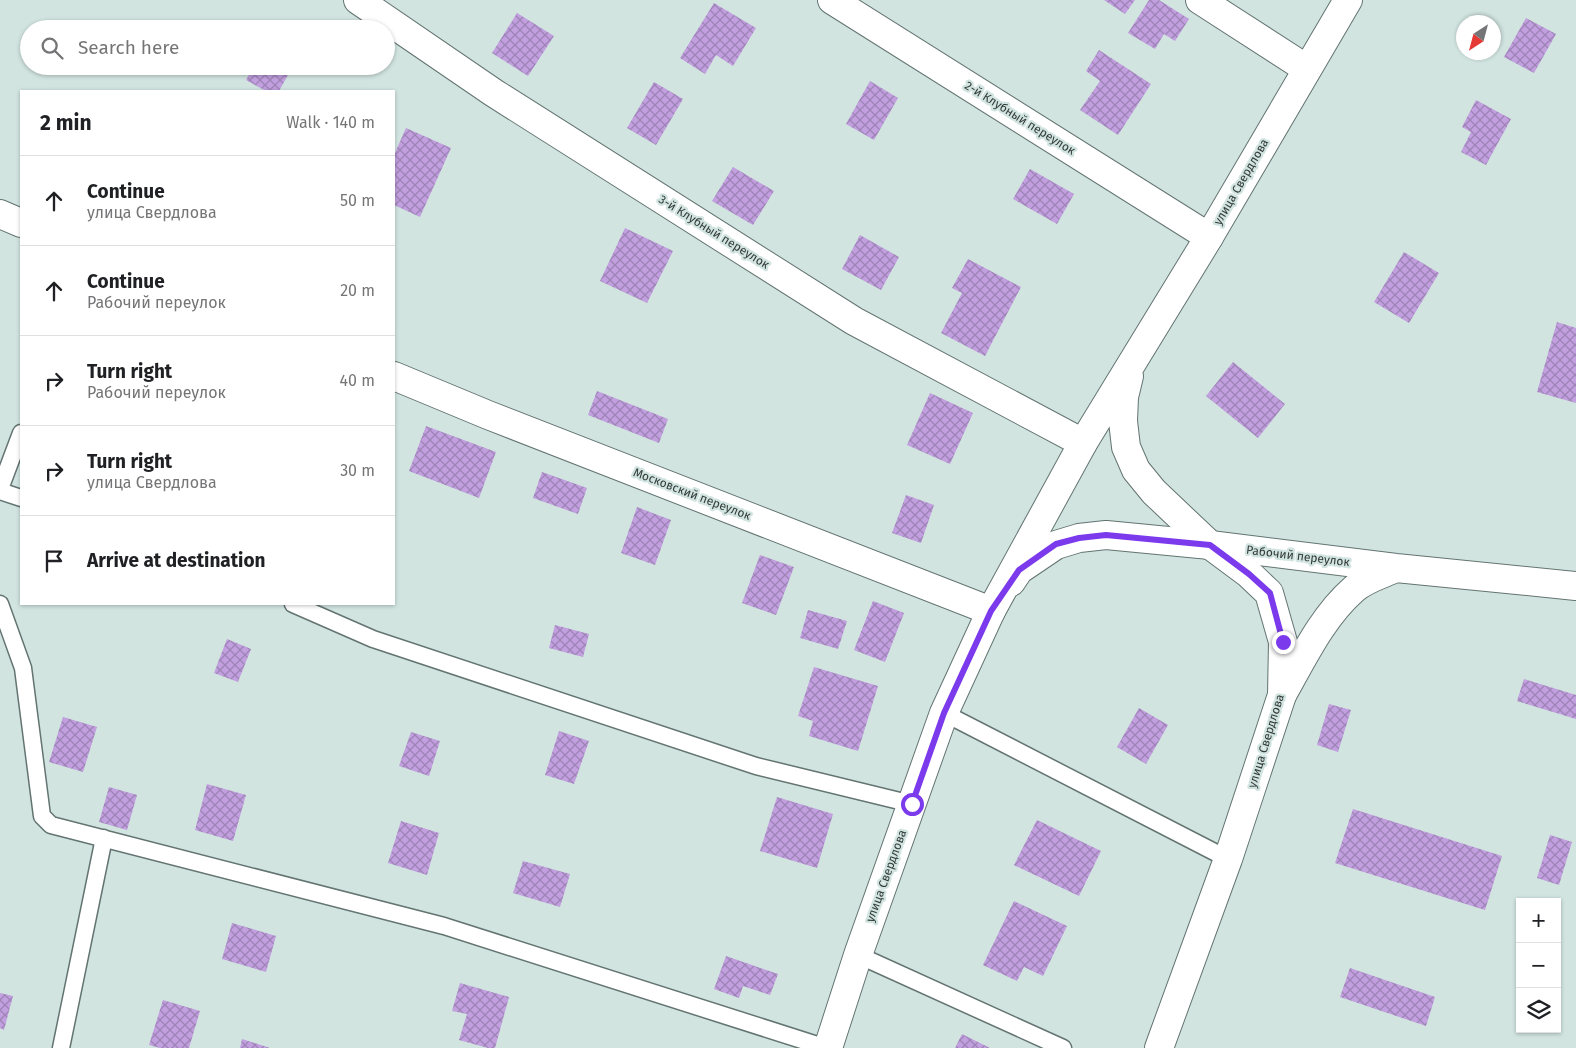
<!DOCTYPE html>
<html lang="en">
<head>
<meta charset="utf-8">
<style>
  body { margin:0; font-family:"Fira Sans",sans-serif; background:#f2f2f2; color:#202124 }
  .controls { position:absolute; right:15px; bottom:15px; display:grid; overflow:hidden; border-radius:0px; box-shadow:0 1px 4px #0004 }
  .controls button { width:45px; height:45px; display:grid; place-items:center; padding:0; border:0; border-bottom:1px solid #e0e0e0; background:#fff; color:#202124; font:25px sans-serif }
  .compass { position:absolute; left:1456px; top:15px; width:45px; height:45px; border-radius:50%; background:#fff; box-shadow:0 1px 4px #0004; rotate:216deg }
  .stop { position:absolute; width:15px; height:15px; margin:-11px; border:4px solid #7c3aed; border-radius:50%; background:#fff }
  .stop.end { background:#7c3aed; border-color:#fff; box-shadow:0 1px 5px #0008 }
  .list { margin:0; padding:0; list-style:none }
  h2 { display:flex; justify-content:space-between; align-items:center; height:65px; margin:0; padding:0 20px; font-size:21px }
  h2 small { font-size:16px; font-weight:400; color:#757577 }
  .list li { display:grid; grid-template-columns:32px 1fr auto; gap:15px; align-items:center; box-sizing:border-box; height:90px; padding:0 20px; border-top:1px solid #e0e0e0 }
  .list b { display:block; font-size:19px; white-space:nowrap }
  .list p { margin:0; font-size:16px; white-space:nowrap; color:#757577 }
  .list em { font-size:16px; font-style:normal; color:#757577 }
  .icon { flex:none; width:28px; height:28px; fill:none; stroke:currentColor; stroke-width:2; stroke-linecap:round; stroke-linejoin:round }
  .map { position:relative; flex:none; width:1576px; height:1048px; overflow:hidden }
  .search { position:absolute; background:#fff; box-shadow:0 1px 4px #0004; left:20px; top:20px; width:375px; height:55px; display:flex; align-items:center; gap:12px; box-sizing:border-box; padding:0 18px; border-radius:28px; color:#757577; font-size:19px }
  .panel { position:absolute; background:#fff; box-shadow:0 1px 4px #0004; left:20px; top:90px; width:375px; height:515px; border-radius:0px }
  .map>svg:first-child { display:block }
  .building { fill:url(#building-cross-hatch) }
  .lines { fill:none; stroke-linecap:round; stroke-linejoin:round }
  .service-casing { stroke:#637471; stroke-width:19 }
  .minor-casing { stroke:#637471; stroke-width:30 }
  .secondary-casing { stroke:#637471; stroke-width:30 }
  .primary-casing { stroke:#637471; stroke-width:30 }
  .service { stroke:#fff; stroke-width:16 }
  .minor { stroke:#fff; stroke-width:28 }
  .secondary { stroke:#fff; stroke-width:28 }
  .primary { stroke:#fff; stroke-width:28 }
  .route { stroke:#7c3aed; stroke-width:6 }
  .labels { text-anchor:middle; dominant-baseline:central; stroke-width:4.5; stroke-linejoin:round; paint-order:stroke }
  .street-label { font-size:12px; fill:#333b39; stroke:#d1e4e0 }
</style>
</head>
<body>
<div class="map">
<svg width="1576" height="1048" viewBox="0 0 1576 1048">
  <defs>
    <pattern id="building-cross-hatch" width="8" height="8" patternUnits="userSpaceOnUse" patternTransform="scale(1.25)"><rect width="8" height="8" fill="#c29fdf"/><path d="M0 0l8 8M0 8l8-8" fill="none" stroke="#9e83b6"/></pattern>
  </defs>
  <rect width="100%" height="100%" fill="#d1e4e0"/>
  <path class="building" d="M1104,0H1135L1125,14Z
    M1149,0H1159L1189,19L1175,41L1164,34L1155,49L1128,33Z
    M714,3L756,28L733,66L716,55L705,74L680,58Z
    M517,13L554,36L528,76L492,53Z
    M1526,18L1556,34L1534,73L1504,57Z
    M1099,50L1151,84L1118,135L1080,110L1100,81L1086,71Z
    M254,66H293L279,91H266L246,80Z
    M870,81L898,98L874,140L846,124Z
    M654,82L683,99L656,145L627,128Z
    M1476,100L1511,119L1486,165L1461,152L1471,132L1462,127Z
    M406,128L451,148L420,217L394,205V155Z
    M733,167L774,191L753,225L712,201Z
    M1030,169L1074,194L1057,224L1013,199Z
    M625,228L673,251L647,303L600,281Z
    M860,235L899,257L881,290L842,269Z
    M1404,252L1439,273L1409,323L1374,302Z
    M968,259L1021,287L985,356L941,333L962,293L952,288Z
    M1557,322L1576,328V403L1537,392Z
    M1233,362L1285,404L1258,438L1206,396Z
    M597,391L668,419L659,443L588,415Z
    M930,393L973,413L950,464L907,445Z
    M426,426L496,452L479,498L409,471Z
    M542,472L587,488L578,514L533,498Z
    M906,495L934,505L921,543L892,533Z
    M637,507L671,520L655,565L621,553Z
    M760,555L794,567L776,615L742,603Z
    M873,601L904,613L885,662L854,650Z
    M808,610L847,621L838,649L800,638Z
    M555,625L589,634L583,657L549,648Z
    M227,639L251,649L238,682L214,673Z
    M814,667L878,686L858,751L809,736L813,721L798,716Z
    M1524,679L1576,695V719L1517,701Z
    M1329,704L1351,710L1338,752L1317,745Z
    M1139,708L1168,725L1146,764L1117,747Z
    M63,717L97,727L83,772L49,762Z
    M559,731L589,741L574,784L545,775Z
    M411,732L440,741L429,776L399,766Z
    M207,784L246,795L233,841L195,830Z
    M109,787L137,795L127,830L99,822Z
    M777,797L833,814L817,868L760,851Z
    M1353,809L1502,856L1485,910L1335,863Z
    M1037,820L1101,851L1079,896L1014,865Z
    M401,821L439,833L427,875L388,863Z
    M1550,835L1572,842L1559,885L1537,878Z
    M523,861L570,874L560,907L513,893Z
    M1014,901L1067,926L1043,976L1024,967L1017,981L983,965Z
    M232,923L276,936L266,972L222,959Z
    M726,956L778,974L770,995L743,986L739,998L714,989Z
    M1350,968L1435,997L1426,1026L1340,997Z
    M460,983L509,997L495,1048H488L459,1040L467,1014L452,1011Z
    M0,993L13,996L4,1030L0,1028Z
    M163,1000L200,1011L189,1048H160L149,1045Z
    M962,1034L990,1048H955Z
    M242,1039L270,1048H240Z"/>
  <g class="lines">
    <defs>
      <path id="service" d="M0,489L21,433
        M0,491L21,498
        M0,604L23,668L42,816L51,825L444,926L827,1048
        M293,604L373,639L756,766L912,804
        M944,713L1228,859
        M858,955L1063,1048
        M61,1048L104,838"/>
      <path id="minor" d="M358,0L494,93L854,321L1083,443
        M832,0L1209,237
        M1200,0L1307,69
        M0,214L21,223
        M394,376L488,415L991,611"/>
      <path id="secondary" d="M1011,582L1019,570L1056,545L1079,538L1106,535L1210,545L1396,568L1576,586
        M1282,695C1303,658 1322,617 1354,589C1365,579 1383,574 1396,568"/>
      <path id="primary" d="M1129,376L1124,397L1123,421L1126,447L1136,470L1154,492L1210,545L1249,574L1269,593L1283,642L1282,695L1228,859L1159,1048
        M828,1048L858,955L944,713L991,611L1083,443L1209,237L1348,0"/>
    </defs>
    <use href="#service" class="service-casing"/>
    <use href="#minor" class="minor-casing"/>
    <use href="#secondary" class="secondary-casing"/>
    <use href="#primary" class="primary-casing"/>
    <use href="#service" class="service"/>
    <use href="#minor" class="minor"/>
    <use href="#secondary" class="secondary"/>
    <use href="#primary" class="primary"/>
  </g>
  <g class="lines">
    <path class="route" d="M912,804L944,713L991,611L1019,570L1056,544L1079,538L1106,535L1210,545L1249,574L1270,593L1283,642"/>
  </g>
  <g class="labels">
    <g class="street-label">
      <text transform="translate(1020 118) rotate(32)">2-й Клубный переулок</text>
      <text transform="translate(1241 182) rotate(-60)">улица Свердлова</text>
      <text transform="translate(714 232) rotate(32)">3-й Клубный переулок</text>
      <text transform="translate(692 494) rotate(21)">Московский переулок</text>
      <text transform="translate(1298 556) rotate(7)">Рабочий переулок</text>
      <text transform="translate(1266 741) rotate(-73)">улица Свердлова</text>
      <text transform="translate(886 876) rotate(-70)">улица Свердлова</text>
    </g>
  </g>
</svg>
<div class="controls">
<button>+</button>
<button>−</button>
<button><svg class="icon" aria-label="layers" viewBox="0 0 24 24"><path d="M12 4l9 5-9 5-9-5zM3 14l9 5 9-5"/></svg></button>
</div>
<svg class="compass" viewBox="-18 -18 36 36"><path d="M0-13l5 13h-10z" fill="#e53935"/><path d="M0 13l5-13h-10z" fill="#757577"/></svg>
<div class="stop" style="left:912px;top:804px"></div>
<div class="stop end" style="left:1283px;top:642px"></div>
<div class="search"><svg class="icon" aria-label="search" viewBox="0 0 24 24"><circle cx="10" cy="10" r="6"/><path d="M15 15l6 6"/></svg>Search here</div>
<section class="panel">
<h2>2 min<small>Walk · 140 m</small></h2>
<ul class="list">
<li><svg class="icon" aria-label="ahead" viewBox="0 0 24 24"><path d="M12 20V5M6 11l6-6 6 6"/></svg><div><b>Continue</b><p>улица Свердлова</p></div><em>50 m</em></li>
<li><svg class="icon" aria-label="ahead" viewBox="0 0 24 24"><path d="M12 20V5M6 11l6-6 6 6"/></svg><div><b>Continue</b><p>Рабочий переулок</p></div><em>20 m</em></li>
<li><svg class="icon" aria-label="right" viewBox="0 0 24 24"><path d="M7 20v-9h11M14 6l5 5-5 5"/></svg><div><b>Turn right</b><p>Рабочий переулок</p></div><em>40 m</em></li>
<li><svg class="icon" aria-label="right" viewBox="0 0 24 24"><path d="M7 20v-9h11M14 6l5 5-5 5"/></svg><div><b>Turn right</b><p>улица Свердлова</p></div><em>30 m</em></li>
<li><svg class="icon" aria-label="arrive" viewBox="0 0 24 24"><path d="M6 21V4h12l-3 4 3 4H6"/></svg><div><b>Arrive at destination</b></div></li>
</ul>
</section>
</div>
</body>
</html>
